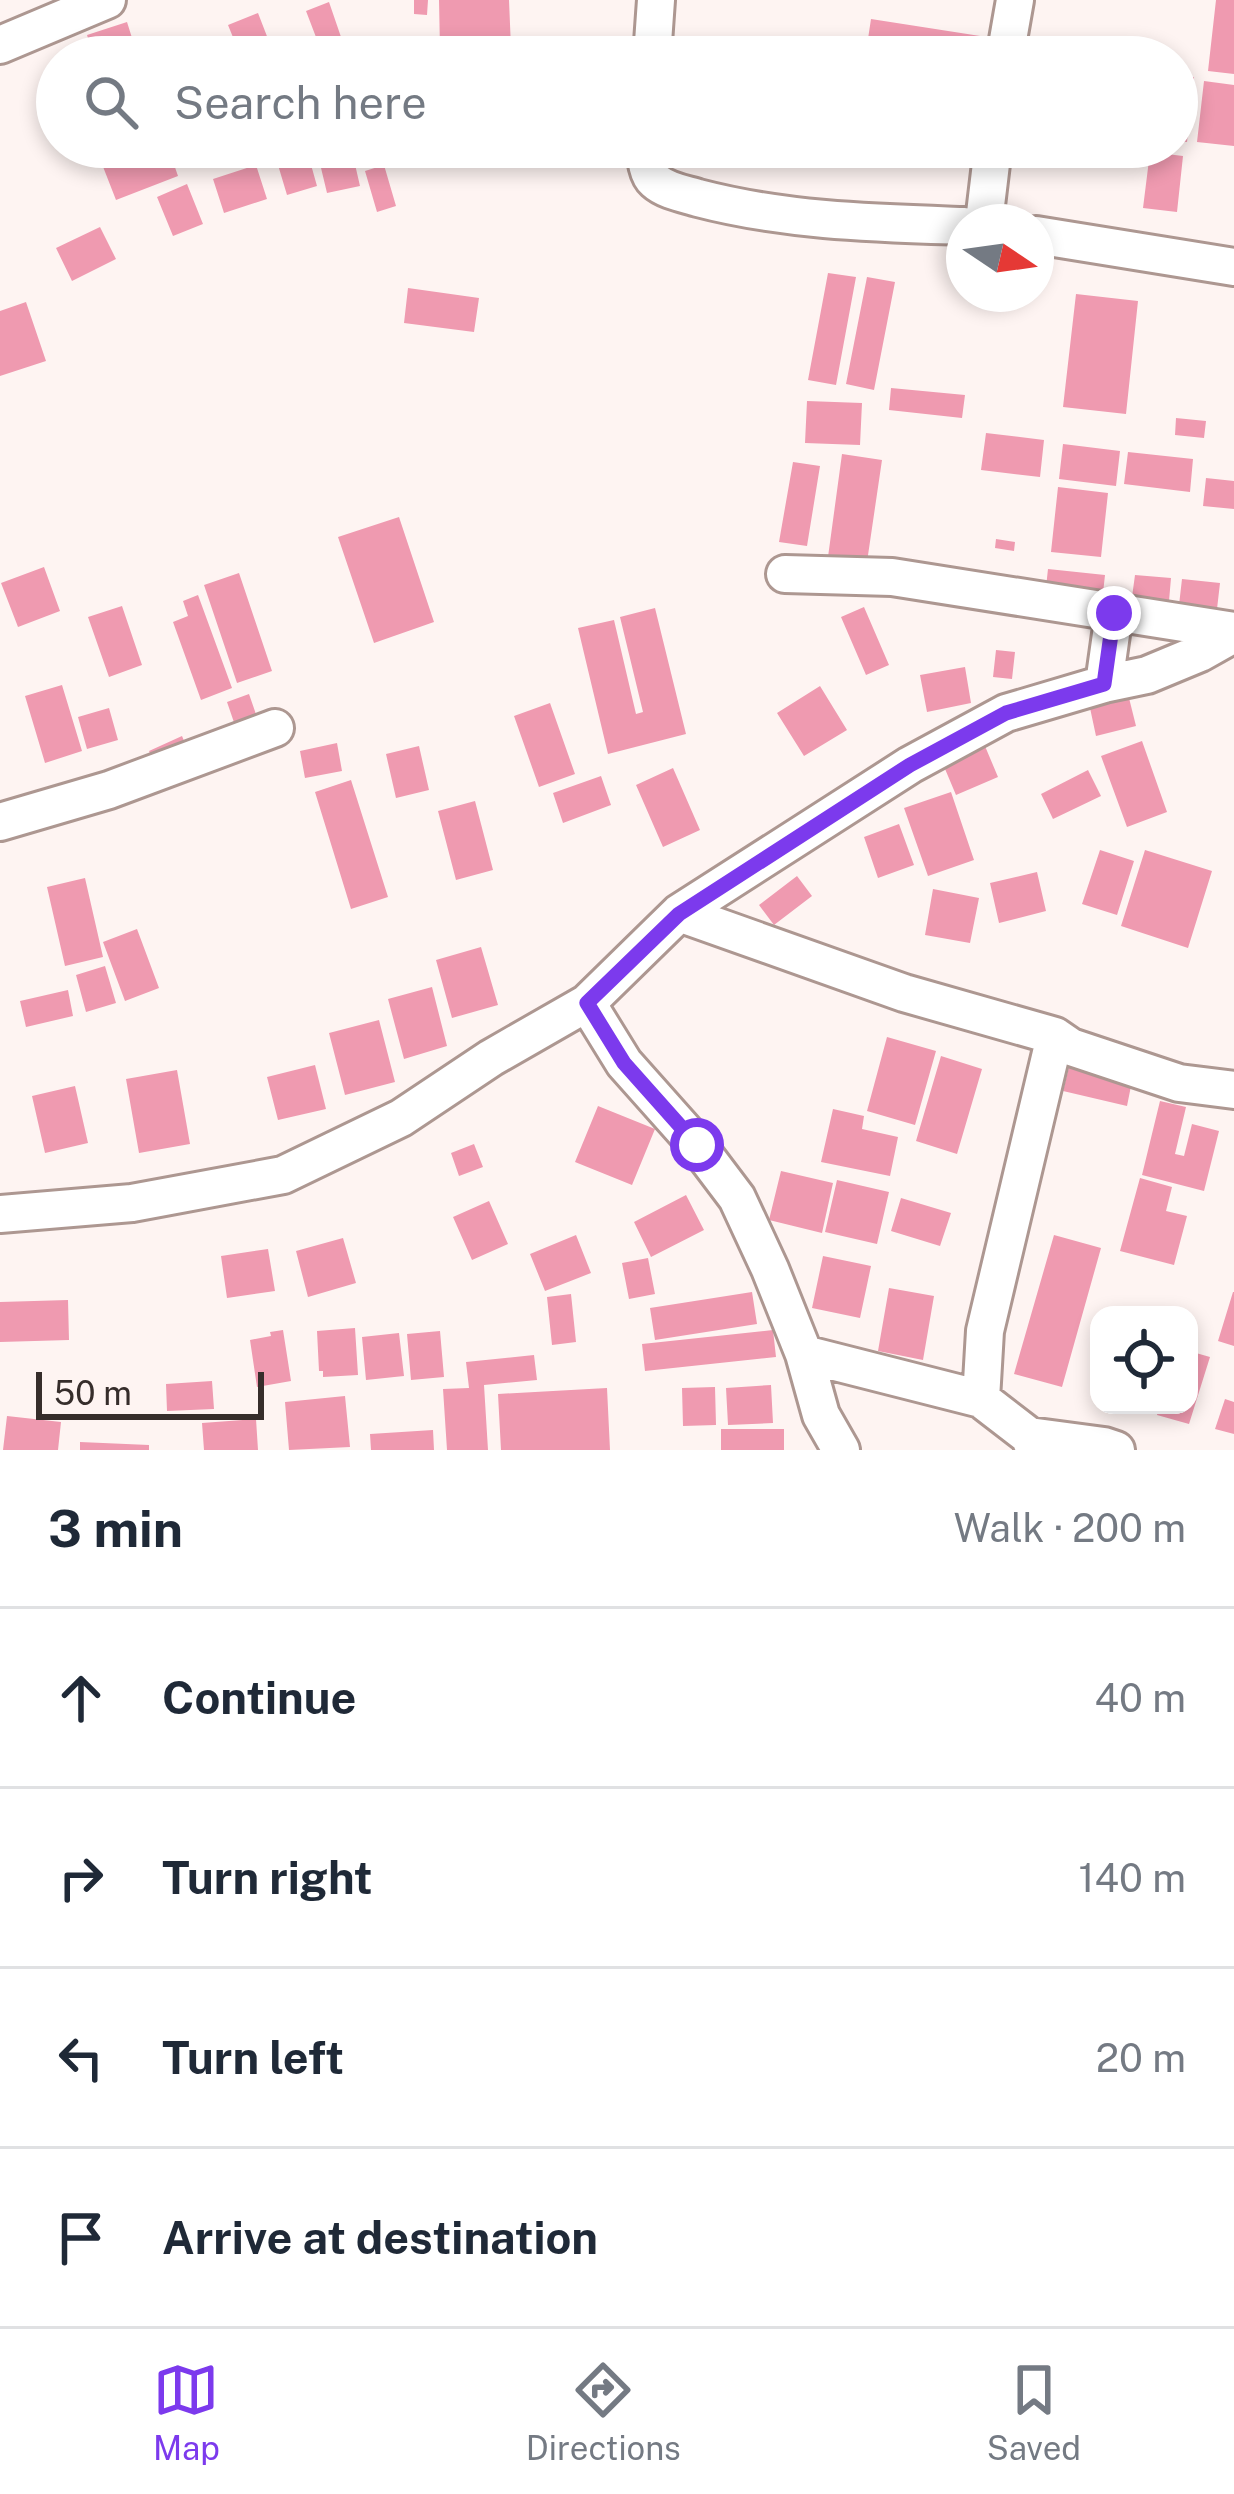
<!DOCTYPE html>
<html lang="en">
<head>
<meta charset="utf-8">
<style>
  body { margin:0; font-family:"Public Sans",sans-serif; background:#f2f2f3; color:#1f2937 }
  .controls { position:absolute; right:36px; bottom:36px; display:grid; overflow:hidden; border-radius:24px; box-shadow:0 6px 18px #0003 }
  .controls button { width:108px; height:108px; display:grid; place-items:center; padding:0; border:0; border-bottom:3px solid #e0e1e3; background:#fff; color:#1f2937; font:60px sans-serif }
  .compass { position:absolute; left:946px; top:204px; width:108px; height:108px; border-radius:50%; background:#fff; box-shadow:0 6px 18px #0003; rotate:103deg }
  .scale { position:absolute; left:36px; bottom:30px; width:228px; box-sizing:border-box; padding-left:12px; border:6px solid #362d2b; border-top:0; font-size:33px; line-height:42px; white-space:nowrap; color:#362d2b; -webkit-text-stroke:9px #fef4f2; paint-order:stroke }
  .stop { position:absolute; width:36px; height:36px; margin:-27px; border:9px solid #7c3aed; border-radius:50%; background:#fff }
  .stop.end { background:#7c3aed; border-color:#fff; box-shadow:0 3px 12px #0008 }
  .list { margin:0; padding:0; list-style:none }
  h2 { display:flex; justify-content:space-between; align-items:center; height:156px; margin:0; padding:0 48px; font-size:51px }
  h2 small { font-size:39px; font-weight:400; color:#747a83 }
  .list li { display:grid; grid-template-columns:78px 1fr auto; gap:36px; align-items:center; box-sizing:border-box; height:180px; padding:0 48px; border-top:3px solid #e0e1e3 }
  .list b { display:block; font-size:45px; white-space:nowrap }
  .list em { font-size:39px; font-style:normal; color:#747a83 }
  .icon { flex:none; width:66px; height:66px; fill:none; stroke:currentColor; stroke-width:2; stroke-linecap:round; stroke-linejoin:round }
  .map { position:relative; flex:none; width:1234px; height:1450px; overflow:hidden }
  .search { position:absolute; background:#fff; box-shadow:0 6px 18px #0003; left:36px; right:36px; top:36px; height:132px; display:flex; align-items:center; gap:30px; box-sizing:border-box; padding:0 42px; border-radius:66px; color:#747a83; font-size:45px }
  .sheet { height:876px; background:#fff }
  nav { display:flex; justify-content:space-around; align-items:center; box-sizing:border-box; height:168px; border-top:3px solid #e0e1e3; background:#fff; font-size:33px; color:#747a83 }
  nav a { display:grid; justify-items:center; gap:6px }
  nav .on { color:#7c3aed }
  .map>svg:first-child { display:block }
  .building { fill:#ef9ab0 }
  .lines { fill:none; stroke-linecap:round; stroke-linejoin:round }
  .minor-casing { stroke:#ad9791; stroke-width:42 }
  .minor { stroke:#fff; stroke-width:36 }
  .route { stroke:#7c3aed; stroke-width:15 }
</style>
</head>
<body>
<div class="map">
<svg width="1234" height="1450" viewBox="0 0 1234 1450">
  <rect width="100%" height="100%" fill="#fef4f2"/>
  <path class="building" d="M414,0H428L427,15L414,14Z
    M439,0H509L511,48L440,50Z
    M1216,0H1234V74L1208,71Z
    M329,2L341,37L319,45L306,11Z
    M258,13L275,57H241L228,25Z
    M871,19L993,38L990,57H902L866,52Z
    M127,22L138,57H94L87,35Z
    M1029,48L1051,51L1050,57H1028Z
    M1177,75L1194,77L1187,142L1177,141Z
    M1204,81L1234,85V146L1197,142Z
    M131,147H168L178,176L116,200L100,159Z
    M205,147H243L244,148L209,160Z
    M302,147H306L317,186L287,195L275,155Z
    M316,147H351L360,186L327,193Z
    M764,147H804L802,156L764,150Z
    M1150,152L1183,156L1177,212L1143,208Z
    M256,165L267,199L224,213L213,179Z
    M384,165L396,206L377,212L365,171Z
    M187,184L203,224L173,236L157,197Z
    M100,227L116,259L72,281L56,248Z
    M828,273L856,277L836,385L808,380Z
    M867,277L895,282L874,390L846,384Z
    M408,288L479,298L474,332L404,323Z
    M1076,294L1138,301L1126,414L1063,407Z
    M26,302L46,361L0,376V311Z
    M891,388L965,395L962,418L889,410Z
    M807,401L862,403L860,445L805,443Z
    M1176,418L1206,421L1204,438L1175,435Z
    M986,433L1044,440L1040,477L981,470Z
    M1063,444L1120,451L1116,486L1059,479Z
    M1128,452L1193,459L1190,492L1124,484Z
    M842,454L882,460L867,562L828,557Z
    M793,462L820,466L807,546L779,542Z
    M1206,478L1234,481V509L1203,506Z
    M1058,487L1108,493L1101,557L1051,552Z
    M399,517L434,622L374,643L338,537Z
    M996,539L1015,542L1014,551L995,548Z
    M44,567L60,611L18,627L1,583Z
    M1048,569L1105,575L1103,593L1046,587Z
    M239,573L272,671L237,683L204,585Z
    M1135,575L1171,578L1169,601L1132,597Z
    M1182,579L1220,583L1217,609L1179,605Z
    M198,595L232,688L201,700L173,622L188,616L183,601Z
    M122,606L142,665L109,677L88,617Z
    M864,607L889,665L866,675L841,617Z
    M655,608L686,734L608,754L578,628L614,620L636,714L643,712L620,617Z
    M996,650L1015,652L1012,679L993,677Z
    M965,667L971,703L927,712L920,675Z
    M62,685L82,751L45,763L25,696Z
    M820,686L847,730L804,756L777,713Z
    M249,694L260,726L238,734L227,702Z
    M1129,698L1136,726L1096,736L1090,708Z
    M550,703L575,774L539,787L514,716Z
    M109,708L118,740L87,749L78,717Z
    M182,736L187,748L154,763L149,751Z
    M982,739L998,777L956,795L940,757Z
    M1142,741L1167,812L1127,827L1101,756Z
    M337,743L342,771L305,778L300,751Z
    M419,746L429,790L396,798L386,754Z
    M673,768L700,830L663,847L636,785Z
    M1088,770L1101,796L1053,819L1041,794Z
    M601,776L611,805L563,823L553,793Z
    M351,780L388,897L351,909L315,792Z
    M951,792L974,860L928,876L904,808Z
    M475,801L493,870L456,880L438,811Z
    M899,824L914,865L878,878L864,837Z
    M1100,850L1134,861L1117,915L1082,904Z
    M1145,850L1212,871L1188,948L1121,926Z
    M1037,872L1046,911L999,923L990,883Z
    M797,876L812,896L774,925L759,905Z
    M85,878L103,957L65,966L47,887Z
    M933,889L979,898L970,943L925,935Z
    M137,929L159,988L125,1001L103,942Z
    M481,947L498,1005L452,1018L436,960Z
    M105,966L116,1003L86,1012L76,975Z
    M432,987L447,1046L404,1059L388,999Z
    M68,990L73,1016L26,1027L20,1001Z
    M379,1020L395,1082L345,1095L329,1033Z
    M887,1037L936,1051L915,1125L867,1111Z
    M941,1056L982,1069L957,1154L916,1141Z
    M315,1065L326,1109L278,1120L267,1077Z
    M1069,1067L1132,1081L1127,1106L1063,1091Z
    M177,1070L190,1144L139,1153L126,1079Z
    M75,1086L88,1143L45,1153L32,1096Z
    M1160,1101L1186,1107L1175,1154L1184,1156L1192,1124L1219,1131L1204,1191L1142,1175Z
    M598,1106L655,1129L632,1185L575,1162Z
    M833,1109L864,1116L862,1129L898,1137L890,1176L821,1162Z
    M474,1144L483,1167L459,1176L451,1153Z
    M781,1171L833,1183L822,1233L769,1220Z
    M1140,1178L1172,1187L1166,1211L1187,1216L1174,1265L1120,1251Z
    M837,1180L889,1192L877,1244L825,1232Z
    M686,1195L704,1230L651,1257L634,1222Z
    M901,1198L951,1213L940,1246L891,1231Z
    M489,1201L508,1244L472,1260L453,1217Z
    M576,1235L591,1273L545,1291L530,1254Z
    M1054,1235L1101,1248L1062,1387L1014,1374Z
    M343,1238L356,1283L308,1297L296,1251Z
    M268,1249L275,1291L227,1298L221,1256Z
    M823,1256L871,1266L860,1318L812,1308Z
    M648,1258L655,1294L629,1299L622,1263Z
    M889,1288L934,1296L923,1360L878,1351Z
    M752,1292L757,1324L655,1340L650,1308Z
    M1233,1292H1234V1346L1218,1341Z
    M571,1294L576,1342L552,1345L547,1297Z
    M68,1300L69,1340L0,1342V1302Z
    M355,1328L358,1375L323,1377V1371H319L317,1331Z
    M283,1330L291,1381L257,1387L250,1340L271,1336L270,1332Z
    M773,1330L776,1357L645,1371L642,1344Z
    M440,1331L444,1377L411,1380L407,1334Z
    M399,1333L404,1376L366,1380L362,1337Z
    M1189,1351L1210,1357L1189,1424L1157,1415L1159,1405H1189Z
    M534,1355L537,1380L484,1385L488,1450H447L443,1389L469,1388L466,1362Z
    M212,1381L214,1409L167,1411L166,1384Z
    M771,1385L773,1423L728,1425L726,1388Z
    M715,1387L716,1425L683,1426L682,1388Z
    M607,1388L610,1450H501L498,1394Z
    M345,1396L350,1447L289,1450L285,1402Z
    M1225,1399L1234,1402V1434L1215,1429Z
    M7,1416L61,1422L58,1450H3Z
    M256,1419L258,1450H204L202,1423Z
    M721,1429H784V1450H721Z
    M433,1430L434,1450H371L370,1434Z
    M80,1442L149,1445V1450H80Z"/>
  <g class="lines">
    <defs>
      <path id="minor" d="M0,45L107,0
        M652,57L656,0
        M1005,57L1015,0
        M645,147C646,158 647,174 655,181C666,191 685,194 698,198C786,221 874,223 964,226
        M984,222L993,147
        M1036,235L1234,267
        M785,574L892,577L1234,631
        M1104,684L1114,613
        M0,822L109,790L275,728
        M679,913L904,993L1055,1036L985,1331L981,1399
        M587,1003L624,1063L697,1145L737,1198L770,1269L804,1354L821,1415L841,1450
        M1055,1036L1071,1047L1179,1083L1234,1090
        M0,1214L132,1203L283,1175L401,1118L491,1058L587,1003L679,913L910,765L1006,713L1104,684L1147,675L1200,653L1234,634
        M804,1354L981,1399L1029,1436L1035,1450
        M1029,1436L1104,1446L1116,1450"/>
    </defs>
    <use href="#minor" class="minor-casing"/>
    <use href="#minor" class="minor"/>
  </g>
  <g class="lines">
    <path class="route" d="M697,1145L624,1063L587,1003L679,914L910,765L1006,713L1104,684L1114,613"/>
  </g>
</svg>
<div class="controls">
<button><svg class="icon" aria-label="locate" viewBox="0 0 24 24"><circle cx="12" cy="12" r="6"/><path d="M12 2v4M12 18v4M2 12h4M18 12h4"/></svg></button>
</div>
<svg class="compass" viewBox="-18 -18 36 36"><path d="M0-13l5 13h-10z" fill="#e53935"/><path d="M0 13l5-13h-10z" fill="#747a83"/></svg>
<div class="scale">50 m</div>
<div class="stop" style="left:697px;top:1145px"></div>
<div class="stop end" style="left:1114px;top:613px"></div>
<div class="search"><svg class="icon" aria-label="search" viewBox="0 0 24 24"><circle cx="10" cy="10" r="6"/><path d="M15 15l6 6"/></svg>Search here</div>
</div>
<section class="sheet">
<h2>3 min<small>Walk · 200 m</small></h2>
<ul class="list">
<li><svg class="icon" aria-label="ahead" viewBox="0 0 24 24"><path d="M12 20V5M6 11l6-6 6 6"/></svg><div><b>Continue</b></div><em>40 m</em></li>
<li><svg class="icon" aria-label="right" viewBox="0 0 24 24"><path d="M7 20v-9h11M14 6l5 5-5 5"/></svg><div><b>Turn right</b></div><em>140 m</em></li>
<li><svg class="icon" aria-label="left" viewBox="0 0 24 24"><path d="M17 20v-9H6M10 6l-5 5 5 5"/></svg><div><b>Turn left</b></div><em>20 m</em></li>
<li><svg class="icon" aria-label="arrive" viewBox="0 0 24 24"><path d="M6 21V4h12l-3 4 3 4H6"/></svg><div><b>Arrive at destination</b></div></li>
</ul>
</section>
<nav>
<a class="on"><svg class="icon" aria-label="map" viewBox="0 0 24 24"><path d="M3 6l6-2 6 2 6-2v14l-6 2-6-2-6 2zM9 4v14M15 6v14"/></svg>Map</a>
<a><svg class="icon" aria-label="directions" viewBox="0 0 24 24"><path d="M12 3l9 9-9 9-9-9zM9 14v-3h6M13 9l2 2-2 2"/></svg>Directions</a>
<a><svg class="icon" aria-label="saved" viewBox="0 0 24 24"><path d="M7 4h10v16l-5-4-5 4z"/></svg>Saved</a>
</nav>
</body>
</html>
